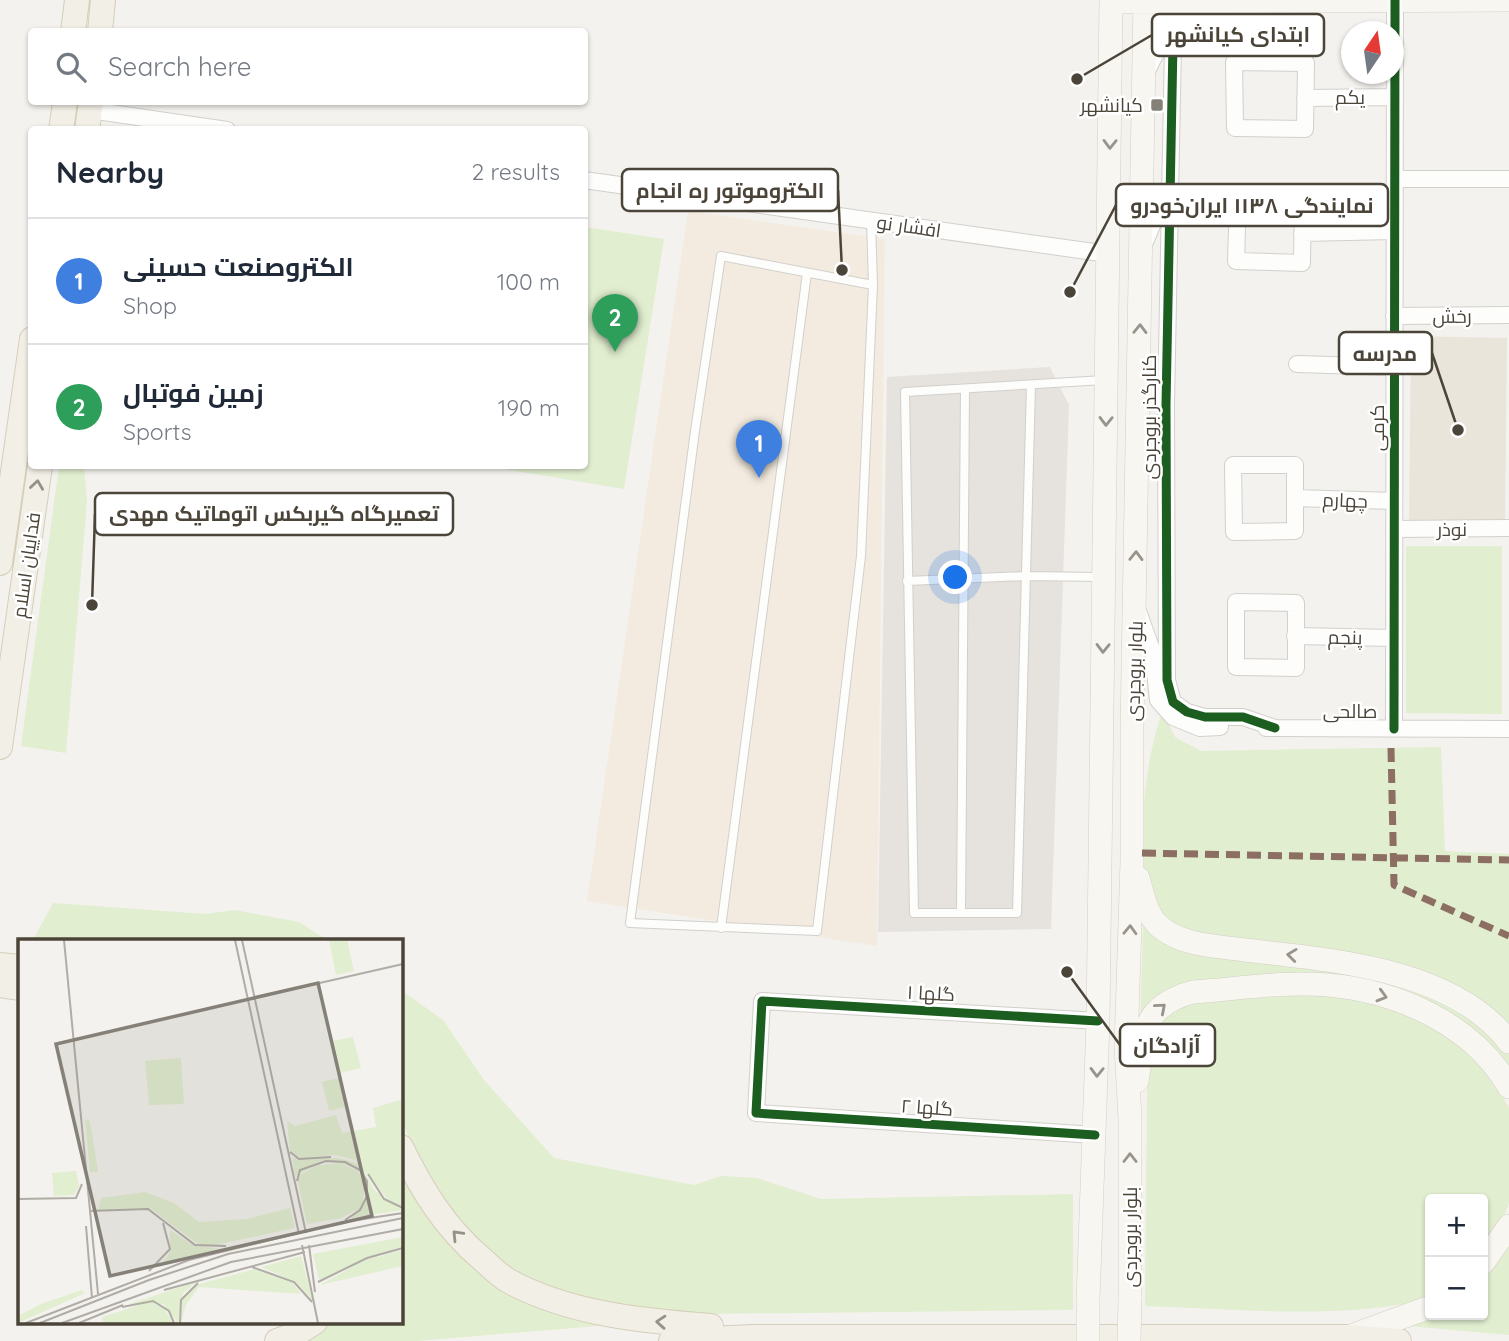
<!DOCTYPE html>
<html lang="en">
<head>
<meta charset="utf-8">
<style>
  body { margin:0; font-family:Quicksand,Cairo,sans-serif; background:#f6f6f7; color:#1f2937 }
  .controls { position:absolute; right:21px; bottom:21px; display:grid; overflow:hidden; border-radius:7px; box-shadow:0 2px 5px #0004 }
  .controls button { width:63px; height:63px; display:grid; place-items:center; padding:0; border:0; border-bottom:2px solid #e0e1e3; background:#fff; color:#1f2937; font:35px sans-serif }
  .compass { position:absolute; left:1341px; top:21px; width:63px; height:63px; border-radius:50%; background:#fff; box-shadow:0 2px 5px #0004; rotate:13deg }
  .you { position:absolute; left:956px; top:578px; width:24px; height:24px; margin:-18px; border:5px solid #fff; border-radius:50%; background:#1a73e8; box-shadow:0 0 0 10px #1a73e833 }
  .badge { display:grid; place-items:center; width:46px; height:46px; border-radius:50%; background:#868178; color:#fff; font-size:23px; font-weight:700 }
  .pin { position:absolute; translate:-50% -58px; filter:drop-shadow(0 2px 4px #0008) }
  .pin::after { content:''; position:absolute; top:37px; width:24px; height:21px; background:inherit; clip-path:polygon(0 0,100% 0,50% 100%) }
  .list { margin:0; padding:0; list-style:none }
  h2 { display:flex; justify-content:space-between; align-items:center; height:91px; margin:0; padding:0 28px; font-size:30px }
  h2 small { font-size:23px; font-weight:400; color:#747a83 }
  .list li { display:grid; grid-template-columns:46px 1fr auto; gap:21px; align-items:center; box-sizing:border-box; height:126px; padding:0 28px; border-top:2px solid #e0e1e3 }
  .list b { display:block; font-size:26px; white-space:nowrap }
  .list p { margin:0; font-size:23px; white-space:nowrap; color:#747a83 }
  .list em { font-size:23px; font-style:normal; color:#747a83 }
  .icon { flex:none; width:38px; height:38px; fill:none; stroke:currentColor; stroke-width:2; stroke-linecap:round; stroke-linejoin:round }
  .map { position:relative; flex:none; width:1509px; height:1341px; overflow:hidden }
  .search { position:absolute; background:#fff; box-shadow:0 2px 5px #0004; left:28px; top:28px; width:560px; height:77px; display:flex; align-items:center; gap:18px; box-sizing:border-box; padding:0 24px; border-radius:7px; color:#747a83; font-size:26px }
  .panel { position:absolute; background:#fff; box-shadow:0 2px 5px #0004; left:28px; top:126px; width:560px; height:343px; border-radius:7px }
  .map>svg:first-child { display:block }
  .commercial { fill:#f3ebdf }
  .industrial { fill:#e6e2de }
  .education { fill:#eae5da }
  .green { fill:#e1eecf }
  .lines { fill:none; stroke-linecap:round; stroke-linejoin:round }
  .service-casing { stroke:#d2d0cb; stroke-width:10 }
  .minor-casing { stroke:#d2d0cb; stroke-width:18 }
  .secondary-casing { stroke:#d3cfc5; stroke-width:24 }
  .primary-casing { stroke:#d6cebb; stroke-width:26 }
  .service { stroke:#fdfdfc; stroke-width:8 }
  .minor { stroke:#fdfdfc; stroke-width:16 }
  .secondary { stroke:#f7f6f1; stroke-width:23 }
  .primary { stroke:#f2efe6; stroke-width:24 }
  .secondary-bridge-casing { stroke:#d3cfc5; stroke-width:24; stroke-linecap:butt }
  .secondary-bridge { stroke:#f7f6f1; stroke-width:23 }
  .quiet { stroke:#8d6e63; stroke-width:7; stroke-dasharray:14 7; stroke-linecap:butt }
  .cycleway-casing { stroke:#fff; stroke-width:13 }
  .cycleway { stroke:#1b5e20; stroke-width:9 }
  .oneway { stroke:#98948c }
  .oneway2 { stroke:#969187 }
  .poi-dot { fill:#868178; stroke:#fff; stroke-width:2.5 }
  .labels { text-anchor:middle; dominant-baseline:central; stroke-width:5; stroke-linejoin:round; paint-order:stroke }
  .street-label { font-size:19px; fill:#4b4439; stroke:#fff }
  .poi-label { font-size:19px; fill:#4b4439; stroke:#fff; text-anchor:end }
  .inset-road { fill:none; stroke:#b0aca6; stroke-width:2 }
  .view { fill:#868178; fill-opacity:0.15; stroke:#868178; stroke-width:3.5 }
  .inset-edge { fill:none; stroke:#4b4439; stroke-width:3.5 }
  .leader { fill:none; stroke:#4b4439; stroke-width:2.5 }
  .callout-dot { fill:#4b4439; stroke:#fff; stroke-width:2.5 }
  .callout { fill:#fff; stroke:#4b4439; stroke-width:2.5 }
  .callout-label { font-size:21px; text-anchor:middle; font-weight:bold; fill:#4b4439 }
</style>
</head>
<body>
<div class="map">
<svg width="1509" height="1341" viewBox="0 0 1509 1341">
  <rect width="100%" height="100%" fill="#f4f2ee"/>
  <path class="commercial" d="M688,211L885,239L877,946L587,901Z"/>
  <path class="industrial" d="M1050,367L1069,405L1051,929L878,932L887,377Z"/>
  <path class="education" d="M1411,336L1507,338L1505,522H1409Z"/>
  <path class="green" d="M585,227L664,239L624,489L486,466H584Z
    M59,466H84L87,501L66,753L21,746Z
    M1406,546H1502V714L1406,713Z
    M1163,712L1175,737L1201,751L1441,747L1445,851L1509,854V1029L1466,996L1195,937C1185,931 1170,926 1161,918C1128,889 1145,749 1163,712Z
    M53,903L205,914L235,910L299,922L327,940H33Z
    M1143,925L1151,933L1396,982L1458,1009L1494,1036L1509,1055V1070L1426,1003L1197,982L1140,1028Z
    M401,990L443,1020L484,1080L554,1158L694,1185L721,1176L757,1178L821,1199L1073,1194V1310L705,1314L586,1301L557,1292L510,1268L469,1231L437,1189L412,1147L401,1117Z
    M1319,994L1359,998L1417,1016L1473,1056L1497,1087L1509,1108V1203L1501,1225L1483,1252V1199H1430V1299C1337,1320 1240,1309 1145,1306L1147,1092L1150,1033L1182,1003Z
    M401,1168L463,1254L634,1323L417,1341H301L322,1329L329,1322H401Z
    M1509,1242V1335L1386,1324L1430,1315H1483V1278Z"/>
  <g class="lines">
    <defs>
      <path id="service" d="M871,221L873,285L861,556L817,931L630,923L695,431L721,256L873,285
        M1031,385L1017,913H914L905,392L1104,380
        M907,581L1026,576L1101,577
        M961,913L965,389
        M721,928L807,273"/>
      <path id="minor" d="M1176,24L1173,44L1166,405L1167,680L1173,702L1187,712L1205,717H1243L1275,728
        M1234,62L1306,63L1305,129L1235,128Z
        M1147,71C1160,43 1176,19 1203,4
        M1305,98L1395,97
        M90,110L227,130
        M1395,179H1509
        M584,180L1108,254
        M1238,198L1303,199L1302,263L1236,261Z
        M1302,233L1394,231
        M1145,242L1166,192
        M1394,316L1509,315
        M1297,364L1395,367
        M1233,465H1295V531L1234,532Z
        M1295,498L1394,501
        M1394,529L1509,528
        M1236,602L1296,603V668L1236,667Z
        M1138,611L1153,653L1158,700L1173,717L1200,728L1220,727
        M1295,636L1394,638
        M1266,728L1509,729
        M1394,729L1395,1
        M1095,1135L756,1113L762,1001L1098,1021"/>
      <path id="secondary" d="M1111,2L1509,0
        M1138,878C1143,894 1146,914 1159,926C1182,946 1216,946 1245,950C1330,960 1453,968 1509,1042
        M1137,1081C1145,1035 1140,1006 1193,992C1237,989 1284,981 1328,985C1397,991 1473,1024 1509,1087
        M1483,1263L1509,1226
        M1130,1299V1118L1126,1047L1132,861V726L1145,0
        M1088,1300L1098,1021L1111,0
        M1348,1337L1430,1307"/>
      <path id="primary" d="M73,32L77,0
        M100,32L103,0
        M61,130L65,102
        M87,130L91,102
        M0,563L32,339
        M0,747L40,466
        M0,965L19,967
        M0,985L19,988
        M401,1147C422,1190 445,1228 482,1259C490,1266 498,1274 507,1280C568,1314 643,1321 711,1326
        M277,1341L296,1334L315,1322
        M671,1341L752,1337H1348L1399,1341"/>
    </defs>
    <use href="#service" class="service-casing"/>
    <use href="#minor" class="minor-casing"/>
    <use href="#secondary" class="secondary-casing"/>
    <use href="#primary" class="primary-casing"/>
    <use href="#service" class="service"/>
    <use href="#minor" class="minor"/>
    <use href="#secondary" class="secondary"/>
    <use href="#primary" class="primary"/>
    <defs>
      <path id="secondary-bridge" d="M1088,1341V1300
        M1129,1341L1130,1299"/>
    </defs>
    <use href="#secondary-bridge" class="secondary-bridge-casing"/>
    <use href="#secondary-bridge" class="secondary-bridge"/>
    <path class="quiet" d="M1391,748L1394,885L1509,936
      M1142,853L1509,860"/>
    <defs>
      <path id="cycleway" d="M1176,24L1173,44L1166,405L1167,680L1173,702L1187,712L1205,717H1243L1275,728
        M1394,729L1395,1
        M1095,1135L756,1113L762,1001L1098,1021"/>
    </defs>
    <use href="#cycleway" class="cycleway-casing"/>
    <use href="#cycleway" class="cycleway"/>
  </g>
  <defs><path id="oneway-chevron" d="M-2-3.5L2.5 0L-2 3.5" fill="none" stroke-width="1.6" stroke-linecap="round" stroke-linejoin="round" transform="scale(1.75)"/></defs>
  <g class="oneway">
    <use href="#oneway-chevron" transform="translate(1110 144) rotate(91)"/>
    <use href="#oneway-chevron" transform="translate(1140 329) rotate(-89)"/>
    <use href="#oneway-chevron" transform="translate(1106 421) rotate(91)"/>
    <use href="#oneway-chevron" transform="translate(1136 556) rotate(-89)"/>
    <use href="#oneway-chevron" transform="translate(1103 648) rotate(91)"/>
    <use href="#oneway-chevron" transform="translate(1130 930) rotate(-88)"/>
    <use href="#oneway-chevron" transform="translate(1292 955) rotate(-173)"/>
    <use href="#oneway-chevron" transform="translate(1382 996) rotate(16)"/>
    <use href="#oneway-chevron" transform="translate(1161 1008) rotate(-41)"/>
    <use href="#oneway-chevron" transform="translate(1097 1072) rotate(91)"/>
    <use href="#oneway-chevron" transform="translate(1130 1158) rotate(-90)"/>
  </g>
  <g class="oneway2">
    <use href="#oneway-chevron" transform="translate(37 485) rotate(-82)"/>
    <use href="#oneway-chevron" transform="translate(457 1235) rotate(-134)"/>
    <use href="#oneway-chevron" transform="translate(661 1322) rotate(-176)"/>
  </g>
  <rect class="poi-dot" x="1150" y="98" width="14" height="14" rx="3.5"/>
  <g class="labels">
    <g class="street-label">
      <text x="1350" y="97">یکم</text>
      <text transform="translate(909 226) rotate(8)">افشار نو</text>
      <text transform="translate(1452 316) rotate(-1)">رخش</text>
      <text transform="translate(1149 417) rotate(-90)">کنارگذر بروجردی</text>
      <text transform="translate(1377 428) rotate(-90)">کرمی</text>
      <text transform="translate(1345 500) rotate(2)">چهارم</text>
      <text x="1452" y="529">نوذر</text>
      <text transform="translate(26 565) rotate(-82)">فداییان اسلام</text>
      <text transform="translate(1345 637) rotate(1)">پنجم</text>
      <text transform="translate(1134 671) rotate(-88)">بلوار بروجردی</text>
      <text x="1350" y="711">صالحی</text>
      <text transform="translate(931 993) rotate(3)">گلها ۱</text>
      <text transform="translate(927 1107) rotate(4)">گلها ۲</text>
      <text transform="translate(1130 1237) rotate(-90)">بلوار بروجردی</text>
    </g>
    <g class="poi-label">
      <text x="1143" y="105">کیانشهر</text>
    </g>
  </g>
  <g transform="translate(18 939)">
    <rect width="385" height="385" fill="#f4f2ee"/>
    <path d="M311,1H329L336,32L318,36ZM335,98L343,129L322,134L314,102ZM163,119L166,165L131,166L127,122ZM321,139L327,168L311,172L304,143ZM385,160V268L372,263L337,221L318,216L283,219L272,213L269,182L277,187L318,176L324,194L358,188L355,169ZM71,180L73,188L80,233H72L67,181ZM274,219H320L336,223L343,227L357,252L385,271L332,279L351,257L343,230L307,221L277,237ZM319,224L339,231L348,243L344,268L323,279L289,285L279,238L297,227ZM58,232L61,247L56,256L36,257L34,234ZM127,253L156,264L181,283L229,280L272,269L277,289L192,307L181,306L133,270L80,271L83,259ZM152,291L176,307L201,309L141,328L151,315ZM385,298V307L301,341L295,315ZM385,311V327L302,346L345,322ZM283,317L295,362L276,342L243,328ZM237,330L275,344L283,355L181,348L168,366L163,384L164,361L178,346ZM178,343L165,354L160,384L145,365H111ZM64,351L67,354L0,384V377L23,365ZM131,363L146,369L155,384H85L84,378Z" fill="#e1eecf"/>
    <path class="inset-road" d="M46,1L80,355M217,1L281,295M224,1L288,294M232,60L385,25M272,213L281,220L313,218M350,235L366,260L385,269M279,242L282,231L308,222L327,223L342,231L349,242V257L342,271L327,281M0,260L58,259L64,245M71,272L130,270L177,306L208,307M68,287L74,359M284,306L300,384M291,306L297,353M234,328L276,343L294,363M131,332L152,310L145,284M300,343L349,319L385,309M146,351L287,313M104,368L135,362L151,372L156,384M8,384L171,321L326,283L385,274M22,384L131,341L210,315L385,279M44,384L213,323L385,290M61,384L105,366M162,384L163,361L180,344"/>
    <path class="view" d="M300,44L354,277L92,337L38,105Z"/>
    <rect width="385" height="385" class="inset-edge"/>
  </g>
  <path class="leader" d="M1077 79L1152 35M842 270L838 190M1070 292L1116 205M1458 430L1432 353M92 605L95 514M1067 972L1120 1045"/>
  <g class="callout-dot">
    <circle cx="1077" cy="79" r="7"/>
    <circle cx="842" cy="270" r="7"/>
    <circle cx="1070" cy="292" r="7"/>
    <circle cx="1458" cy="430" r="7"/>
    <circle cx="92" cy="605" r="7"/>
    <circle cx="1067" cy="972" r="7"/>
  </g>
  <g class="callout">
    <rect x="1152" y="14" width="172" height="42" rx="7"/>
    <rect x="622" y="169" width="216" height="42" rx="7"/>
    <rect x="1116" y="184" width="272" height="42" rx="7"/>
    <rect x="1339" y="332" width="93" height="42" rx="7"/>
    <rect x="95" y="493" width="358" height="42" rx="7"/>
    <rect x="1120" y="1024" width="95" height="42" rx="7"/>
  </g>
  <g class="callout-label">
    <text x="1238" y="42">ابتدای کیانشهر</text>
    <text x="730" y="198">الکتروموتور ره انجام</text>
    <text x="1252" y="213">نمایندگی ۱۱۳۸ ایران‌خودرو</text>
    <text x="1385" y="361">مدرسه</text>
    <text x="274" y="521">تعمیرگاه گیربکس اتوماتیک مهدی</text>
    <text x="1167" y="1053">آزادگان</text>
  </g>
</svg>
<div class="controls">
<button>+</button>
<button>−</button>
</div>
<svg class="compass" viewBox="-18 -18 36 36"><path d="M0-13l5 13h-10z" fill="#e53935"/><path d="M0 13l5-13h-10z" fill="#747a83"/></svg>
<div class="you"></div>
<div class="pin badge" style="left:759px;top:478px;background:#3f7fe0">1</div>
<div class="pin badge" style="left:615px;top:352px;background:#2e9e5b">2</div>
<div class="search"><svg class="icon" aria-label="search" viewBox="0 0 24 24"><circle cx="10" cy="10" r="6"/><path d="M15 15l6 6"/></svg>Search here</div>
<section class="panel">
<h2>Nearby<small>2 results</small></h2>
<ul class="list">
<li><span class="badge" style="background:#3f7fe0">1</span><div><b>الکتروصنعت حسینی</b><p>Shop</p></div><em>100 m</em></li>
<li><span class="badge" style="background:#2e9e5b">2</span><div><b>زمین فوتبال</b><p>Sports</p></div><em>190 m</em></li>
</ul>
</section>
</div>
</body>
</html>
